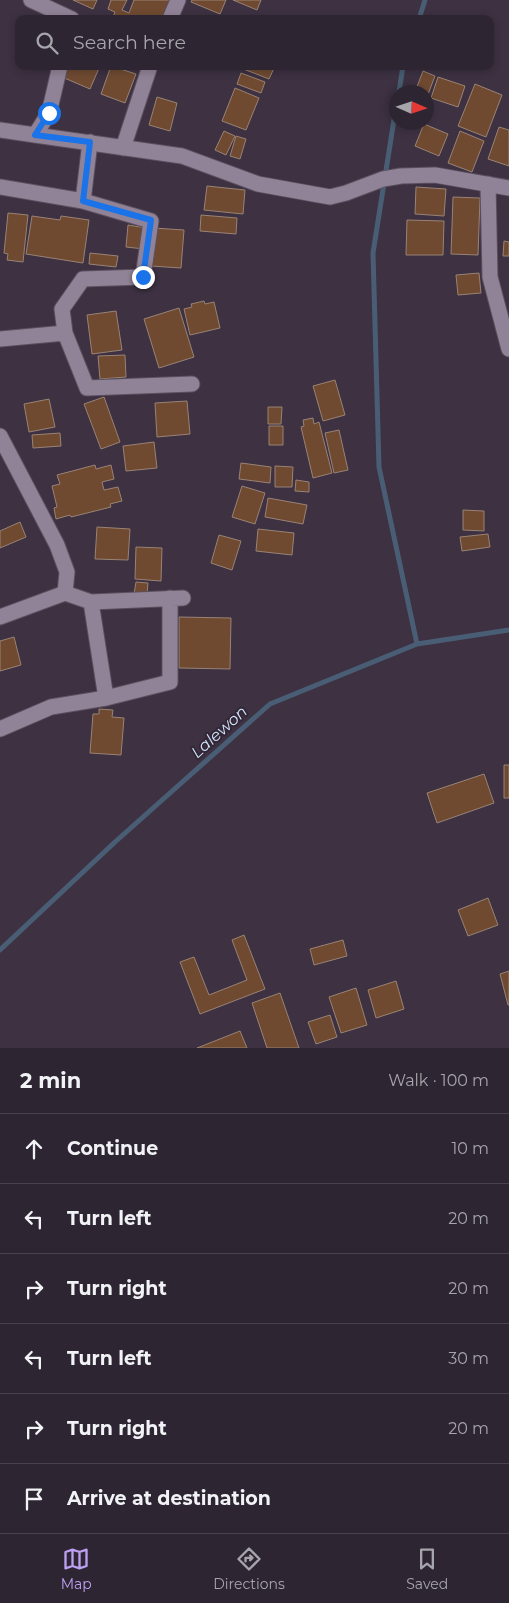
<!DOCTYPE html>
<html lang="en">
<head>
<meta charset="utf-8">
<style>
  body { margin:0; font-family:Montserrat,sans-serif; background:#362d3a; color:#f1f3f6 }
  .compass { position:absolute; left:389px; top:85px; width:45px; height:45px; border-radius:50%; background:#2e2532; box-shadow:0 2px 8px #0003; rotate:93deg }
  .stop { position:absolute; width:15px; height:15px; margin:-11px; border:4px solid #1a73e8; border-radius:50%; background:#fff }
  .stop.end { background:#1a73e8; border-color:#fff; box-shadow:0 1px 5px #0008 }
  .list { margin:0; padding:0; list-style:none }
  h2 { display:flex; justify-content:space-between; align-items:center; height:65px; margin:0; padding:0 20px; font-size:21px }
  h2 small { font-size:16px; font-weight:400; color:#a7a5ac }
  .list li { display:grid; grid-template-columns:32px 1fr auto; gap:15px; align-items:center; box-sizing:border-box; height:70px; padding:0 20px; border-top:1px solid #49424d }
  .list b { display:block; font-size:19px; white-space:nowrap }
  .list em { font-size:16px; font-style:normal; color:#a7a5ac }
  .icon { flex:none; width:28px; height:28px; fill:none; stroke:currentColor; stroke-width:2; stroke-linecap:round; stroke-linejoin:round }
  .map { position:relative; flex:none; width:509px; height:1048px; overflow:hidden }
  .search { position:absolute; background:#2e2532; box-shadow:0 2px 8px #0003; left:15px; right:15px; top:15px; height:55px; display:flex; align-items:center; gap:12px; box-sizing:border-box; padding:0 18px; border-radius:10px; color:#a7a5ac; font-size:19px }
  .sheet { height:485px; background:#2e2532 }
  nav { display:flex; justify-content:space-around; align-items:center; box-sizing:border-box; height:70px; border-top:1px solid #49424d; background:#2e2532; font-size:14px; color:#a7a5ac }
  nav a { display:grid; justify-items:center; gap:2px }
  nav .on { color:#bca0f2 }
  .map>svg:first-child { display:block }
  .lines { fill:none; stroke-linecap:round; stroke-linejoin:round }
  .stream { stroke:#495e74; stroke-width:5 }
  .building { fill:#6f4a31; stroke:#998375 }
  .street-casing { stroke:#5b505f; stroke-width:17 }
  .street { stroke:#918397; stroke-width:15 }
  .route { stroke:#1a73e8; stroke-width:6 }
  .labels { text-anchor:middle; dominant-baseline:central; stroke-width:4; stroke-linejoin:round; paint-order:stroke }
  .water-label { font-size:16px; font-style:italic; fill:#d0e5fb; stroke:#332737 }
</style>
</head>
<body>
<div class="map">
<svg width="509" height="1048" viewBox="0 0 509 1048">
  <rect width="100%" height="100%" fill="#3d3142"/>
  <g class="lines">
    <path class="stream" d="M419,19L425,0
      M399,92L403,66
      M396,107L373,253L379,467L417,644
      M0,950L115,842L270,704L417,644L509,630"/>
  </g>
  <path class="building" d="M73,0H97L93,9Z
    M111,0H127L122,10L129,13L134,0H172L164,19H112L115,12L108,9Z
    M192,0H226L220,14L191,2Z
    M233,0H261L257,10Z
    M67,66H100L90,89L62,77Z
    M111,66L136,74L125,103L101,94Z
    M242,66H275L269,79L241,68Z
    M423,71L435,76L427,97L426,92H415Z
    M241,73L265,82L261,93L237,84Z
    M438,77L465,86L458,107L431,98Z
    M475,84L502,95L486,137L458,126Z
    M235,88L259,98L246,130L222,121Z
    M157,97L177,103L170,131L149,125Z
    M424,124L448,134L439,156L415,146Z
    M499,127L509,130V166L488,159Z
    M224,131L235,136L226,155L215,150Z
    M460,131L484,141L472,172L448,163Z
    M236,136L246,139L240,159L230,156Z
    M207,186L245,190L243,214L204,210Z
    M416,187L446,189L444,216L415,214Z
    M453,197L480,198L478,255L451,254Z
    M8,213L28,215L23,262L7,260L8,254L4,253Z
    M201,215L237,218L236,234L200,231Z
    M32,216L60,220L61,216L89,220L83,263L26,254Z
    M407,220L444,221L443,255H406Z
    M128,225L147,228L144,249L126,247Z
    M154,228L184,230L181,268L151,266Z
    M504,241L509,242V256H503Z
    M90,253L118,256L116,267L89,264Z
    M479,273L481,293L458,295L456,275Z
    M204,301L205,304L214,302L220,328L190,335L184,309L192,307L191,304Z
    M179,308L194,357L159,368L144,319Z
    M116,311L122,350L92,354L87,315Z
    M125,355L126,377L100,379L98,356Z
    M335,380L345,415L323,421L313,386Z
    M104,397L120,442L101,449L84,404Z
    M49,399L55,427L29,432L24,404Z
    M187,401L190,434L157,437L155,403Z
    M268,407H282L281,424H268Z
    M313,418L314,424L319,422L332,473L313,478L301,427L304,426L303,420Z
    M269,426H283V445H269Z
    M339,430L348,470L334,473L325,433Z
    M60,433L61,446L33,448L32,435Z
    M154,442L157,468L126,471L123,446Z
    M241,463L271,467L270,483L239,479Z
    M95,465L96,469L111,465L114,479L102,482L104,490L118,487L122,501L110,504L111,507L71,517L70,515L56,519L54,508L57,507L52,486L60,484L57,475Z
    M275,466L293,467L292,487H275Z
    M296,480L309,482V492L295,491Z
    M242,486L265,493L255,524L232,517Z
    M268,498L307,505L303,524L265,517Z
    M463,510L484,511V531L463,530Z
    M20,522L26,537L0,548V531Z
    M97,527L130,529L128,560L95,559Z
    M258,529L294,533L292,555L256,551Z
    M488,534L490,547L462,551L460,537Z
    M219,535L241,541L232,570L211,563Z
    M136,547L162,548L161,581L135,579Z
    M136,582L148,583L147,595L134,594Z
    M179,617L231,618L230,669L179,668Z
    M14,637L21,665L0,671V641Z
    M99,709L113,710L112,717L124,718L121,755L90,753L93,714H99Z
    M504,765H509V798H504Z
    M484,774L494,803L437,823L427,793Z
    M488,898L498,925L468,936L458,910Z
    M244,935L265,989L200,1014L180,962L194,957L209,995L247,980L232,940Z
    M343,940L347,956L314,965L310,949Z
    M509,971V1005H508L500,974Z
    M396,981L404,1009L376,1018L368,990Z
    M356,988L367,1025L341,1033L329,997Z
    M280,993L299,1048H267L252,1003Z
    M330,1015L337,1037L316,1044L308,1022Z
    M240,1031L247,1048H197Z"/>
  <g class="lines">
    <defs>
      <path id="street" d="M31,0L72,19
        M170,19L178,0
        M60,66L49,113L35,135L182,156L258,184L330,197L346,193L383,179L401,176L435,175L509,188
        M0,130L35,135
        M123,148L150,66
        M488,184L490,277L509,349
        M0,187L83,201L90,142
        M65,333L62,309L83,279L143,277L151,221L83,201
        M0,339L65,333L87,388L192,384
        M0,436L57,545L67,572L65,593L0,617
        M65,593L91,602L183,598
        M91,602L106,698
        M0,729L51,707L106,698L170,682V598"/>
    </defs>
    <use href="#street" class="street-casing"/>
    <use href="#street" class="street"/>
  </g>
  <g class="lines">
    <path class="route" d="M49,113L35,135L90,142L83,201L151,220L143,277"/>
  </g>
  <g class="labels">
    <g class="water-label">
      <text transform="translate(219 732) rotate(-42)">Lalewon</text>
    </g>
  </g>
</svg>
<svg class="compass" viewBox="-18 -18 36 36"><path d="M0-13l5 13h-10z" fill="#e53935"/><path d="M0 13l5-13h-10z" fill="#a7a5ac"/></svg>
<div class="stop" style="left:49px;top:113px"></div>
<div class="stop end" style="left:143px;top:277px"></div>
<div class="search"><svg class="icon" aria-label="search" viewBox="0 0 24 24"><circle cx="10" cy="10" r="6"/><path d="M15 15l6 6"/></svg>Search here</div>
</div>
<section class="sheet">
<h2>2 min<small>Walk · 100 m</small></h2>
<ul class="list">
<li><svg class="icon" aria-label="ahead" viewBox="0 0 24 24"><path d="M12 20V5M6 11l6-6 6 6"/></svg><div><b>Continue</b></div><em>10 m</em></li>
<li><svg class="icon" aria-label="left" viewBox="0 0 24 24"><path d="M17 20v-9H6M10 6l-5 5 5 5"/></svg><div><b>Turn left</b></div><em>20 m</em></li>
<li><svg class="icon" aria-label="right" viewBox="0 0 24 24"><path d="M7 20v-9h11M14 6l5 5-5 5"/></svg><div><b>Turn right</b></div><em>20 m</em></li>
<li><svg class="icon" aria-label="left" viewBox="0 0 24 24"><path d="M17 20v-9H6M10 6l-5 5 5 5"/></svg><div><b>Turn left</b></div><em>30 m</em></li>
<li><svg class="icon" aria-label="right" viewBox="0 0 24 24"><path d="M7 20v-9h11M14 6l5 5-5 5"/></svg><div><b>Turn right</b></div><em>20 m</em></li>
<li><svg class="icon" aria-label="arrive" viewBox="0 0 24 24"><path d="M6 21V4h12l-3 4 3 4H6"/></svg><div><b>Arrive at destination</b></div></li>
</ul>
</section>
<nav>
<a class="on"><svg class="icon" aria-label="map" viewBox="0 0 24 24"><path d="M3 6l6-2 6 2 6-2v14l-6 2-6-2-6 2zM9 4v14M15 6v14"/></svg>Map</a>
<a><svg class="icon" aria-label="directions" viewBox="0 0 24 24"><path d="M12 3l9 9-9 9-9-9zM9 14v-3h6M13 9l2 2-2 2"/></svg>Directions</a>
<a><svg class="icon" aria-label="saved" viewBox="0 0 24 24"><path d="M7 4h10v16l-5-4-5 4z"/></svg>Saved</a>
</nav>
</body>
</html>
